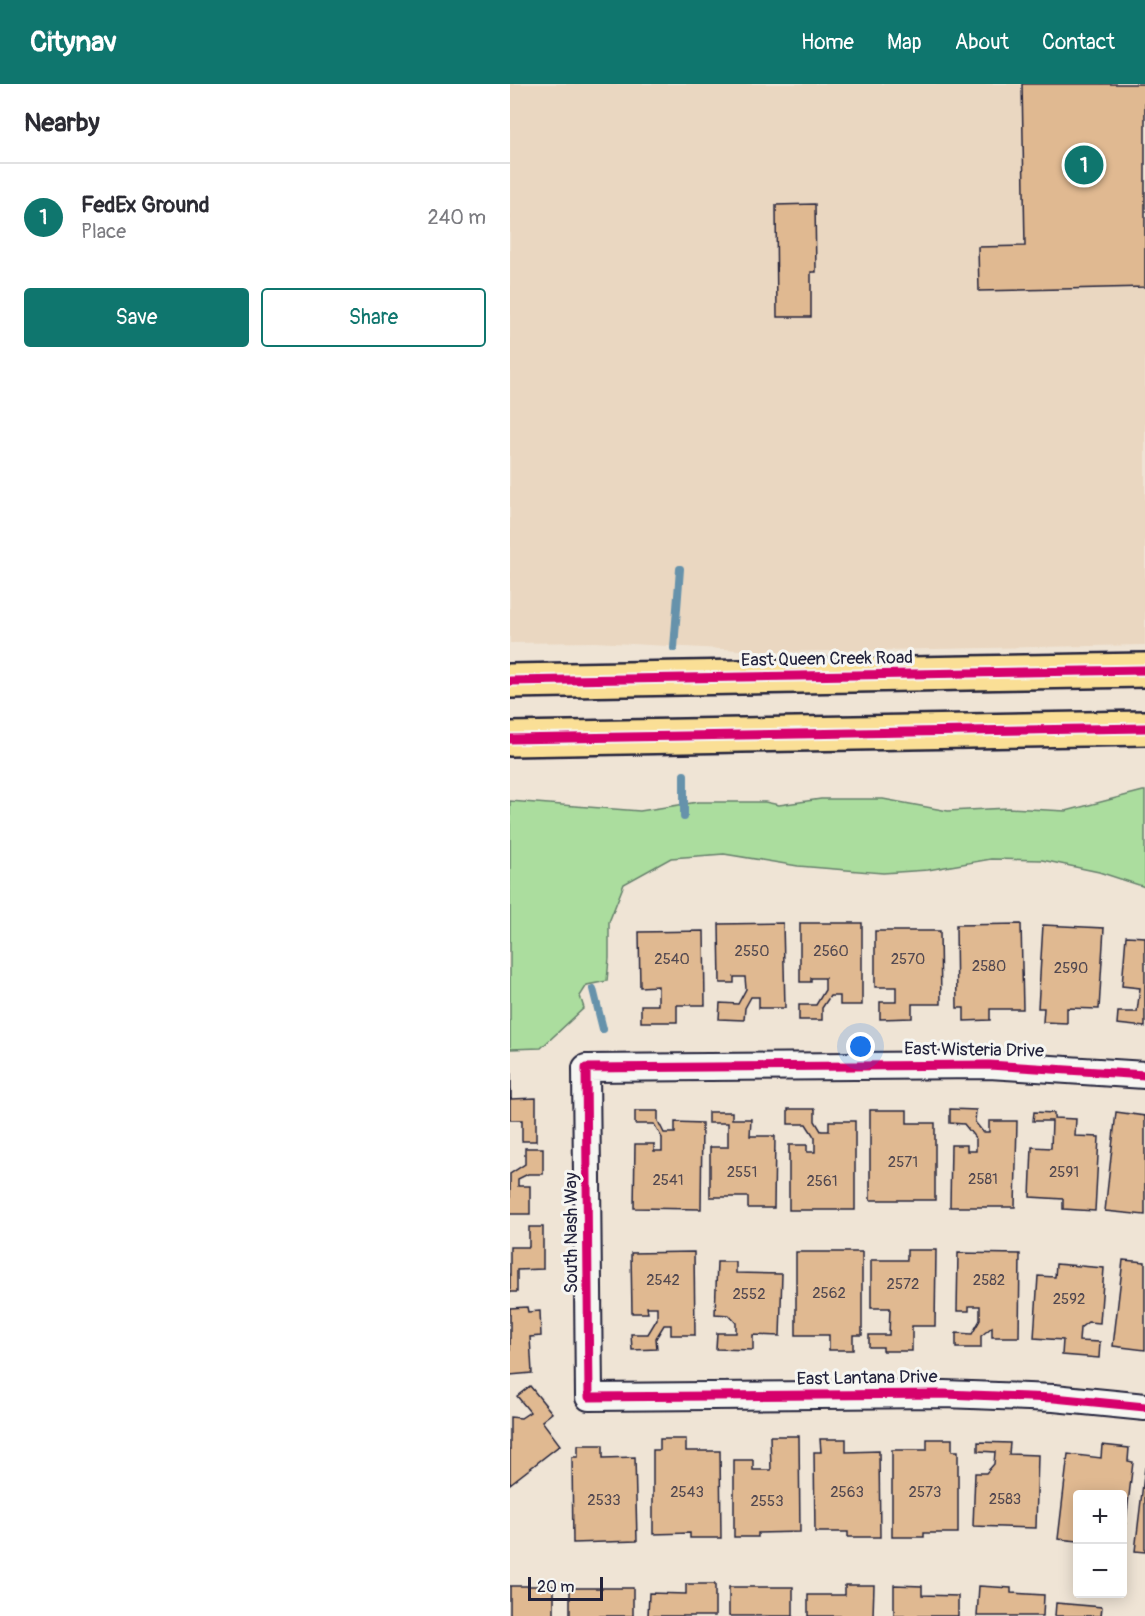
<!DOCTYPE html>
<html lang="en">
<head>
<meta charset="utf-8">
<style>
  body { margin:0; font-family:Pangolin,sans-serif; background:#f7f7f7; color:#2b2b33 }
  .controls { position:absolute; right:18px; bottom:18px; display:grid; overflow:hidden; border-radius:6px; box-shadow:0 3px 15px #0003 }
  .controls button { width:54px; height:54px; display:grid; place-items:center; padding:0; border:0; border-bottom:2px solid #e1e1e2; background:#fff; color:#2b2b33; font:30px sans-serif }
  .scale { position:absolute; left:18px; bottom:15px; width:75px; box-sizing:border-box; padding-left:6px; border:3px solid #22223b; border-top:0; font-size:16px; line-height:21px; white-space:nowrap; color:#22223b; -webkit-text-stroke:4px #f6f6f2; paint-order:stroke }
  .you { position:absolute; left:351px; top:963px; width:21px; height:21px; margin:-15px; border:4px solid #fff; border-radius:50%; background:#1a73e8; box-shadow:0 0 0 9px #1a73e833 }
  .badge { display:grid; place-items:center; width:39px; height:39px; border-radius:50%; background:#0f766e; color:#fff; font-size:20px; font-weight:700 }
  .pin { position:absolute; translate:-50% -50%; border:3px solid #fff; box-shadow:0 2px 6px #0006 }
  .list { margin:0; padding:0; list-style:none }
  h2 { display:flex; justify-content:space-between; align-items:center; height:78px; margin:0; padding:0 24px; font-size:26px }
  h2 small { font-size:20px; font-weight:400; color:#7c7c81 }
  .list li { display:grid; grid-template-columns:39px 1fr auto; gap:18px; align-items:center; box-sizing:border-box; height:108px; padding:0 24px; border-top:2px solid #e1e1e2 }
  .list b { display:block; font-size:22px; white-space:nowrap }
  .list p { margin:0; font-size:20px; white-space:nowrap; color:#7c7c81 }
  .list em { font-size:20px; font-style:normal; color:#7c7c81 }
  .actions { display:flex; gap:12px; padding:18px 24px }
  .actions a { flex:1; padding:14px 0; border:2px solid #0f766e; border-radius:6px; text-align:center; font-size:21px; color:#0f766e }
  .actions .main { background:#0f766e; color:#fff }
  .map { position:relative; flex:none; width:635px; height:1532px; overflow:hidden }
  header { display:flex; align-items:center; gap:36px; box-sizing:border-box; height:84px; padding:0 30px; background:#0f766e; color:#fff }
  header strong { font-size:28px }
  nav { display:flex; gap:33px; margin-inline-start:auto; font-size:21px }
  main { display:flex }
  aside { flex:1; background:#fff }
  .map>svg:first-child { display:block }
  .built { fill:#ead7c1 }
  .green { fill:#abdd9e; stroke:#66806c; stroke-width:1.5 }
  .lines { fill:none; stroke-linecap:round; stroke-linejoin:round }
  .stream { stroke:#6692ab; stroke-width:8 }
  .building { fill:#e0b991; stroke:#22223b; stroke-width:1.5 }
  .street-casing { stroke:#22223b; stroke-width:30 }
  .primary-casing { stroke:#22223b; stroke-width:38 }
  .street { stroke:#f6f6f2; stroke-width:26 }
  .primary { stroke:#fadf96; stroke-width:33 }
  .cycleway-casing { stroke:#f6f6f2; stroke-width:13 }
  .cycleway { stroke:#d6006c; stroke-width:9 }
  .labels { text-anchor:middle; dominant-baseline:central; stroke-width:6; stroke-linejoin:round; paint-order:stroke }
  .number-label { font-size:15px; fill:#524850 }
  .street-label { font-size:18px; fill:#22223b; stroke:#f6f6f2 }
</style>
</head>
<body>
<header>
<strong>Citynav</strong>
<nav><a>Home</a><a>Map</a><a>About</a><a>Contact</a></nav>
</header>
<main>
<aside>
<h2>Nearby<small></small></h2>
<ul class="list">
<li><span class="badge">1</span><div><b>FedEx Ground</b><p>Place</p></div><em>240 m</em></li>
</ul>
<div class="actions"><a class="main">Save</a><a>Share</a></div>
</aside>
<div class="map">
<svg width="635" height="1532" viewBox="0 0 635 1532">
  <rect width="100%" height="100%" fill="#efe4d5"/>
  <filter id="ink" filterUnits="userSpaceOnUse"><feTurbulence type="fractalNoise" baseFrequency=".0167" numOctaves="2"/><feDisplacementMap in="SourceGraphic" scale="12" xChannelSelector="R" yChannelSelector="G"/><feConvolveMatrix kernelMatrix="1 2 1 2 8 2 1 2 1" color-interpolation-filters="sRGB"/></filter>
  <g filter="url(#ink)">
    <path class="built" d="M0,0H635V561L267,568L85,558L0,559Z"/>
    <path class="green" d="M633,707H635V803L589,788L532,776L481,775L418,786L373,789L288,782L214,770L161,774L114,800L99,838V874L97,897L77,901L70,912L74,924L31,964L0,965V717L130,727L188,718H255L269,721L311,715H373L438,727L498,724L556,727Z"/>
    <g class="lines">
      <path class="stream" d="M164,564L170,485
        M174,691V733
        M83,905L93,945"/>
    </g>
    <path class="building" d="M512,0H635V203L469,207L468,163L515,162Z
      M305,120L306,188H301V233H267L266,121Z
      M273,839L275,924H249V913H241L235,924L234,936L209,935L210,919L228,920L236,905L235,893H224V899H210L209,840Z
      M290,839H352V921H330V912H320L312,924V936H289V921H306L315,906V894H301V898H290Z
      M511,840L513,925H480V936L454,937V924H447L446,841Z
      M533,841L594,844L589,925L557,924V939L533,938L534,924H528Z
      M194,847L195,921H167V938H131V921H148V902L130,903L129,848Z
      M365,847H430L431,920H402V934L370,935V918H386V903H365Z
      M616,852L635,853V943L607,940L608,928H627L630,904L612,902Z
      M0,990H1V1015L26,1014V1057H12V1036H0Z
      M278,1025H305V1037L311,1047H319V1037H345V1126H279V1061H297V1068H305V1054L296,1040H278Z
      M440,1025L466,1026L465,1038L473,1048H479V1037H507L505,1123H440L441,1061H457V1067H466V1055L454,1040L440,1039Z
      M360,1026H397V1039H425V1116H360Z
      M125,1027H148V1037L154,1049H165V1038L192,1039L191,1125L124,1124L125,1060H144V1067H152V1054L144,1040H125Z
      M198,1028H222V1035H241L240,1052H265L264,1124H238V1113H200V1063H218V1039H198Z
      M524,1028L544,1029V1034L566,1035L565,1052L589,1053L585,1127L553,1125V1115L520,1113L522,1063L541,1064L542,1037H523Z
      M606,1028L635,1032V1131L595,1127Z
      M15,1064H33V1090H18L8,1095V1102H20V1130H0V1090L15,1080Z
      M19,1143H33V1185L7,1186V1208H0V1163H19Z
      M397,1166H426L425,1242H402V1267H373V1263H359V1251H379L380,1224H361V1176H397Z
      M184,1168L185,1251H161V1241H154L146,1254L147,1265L122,1266L121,1250H138L147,1235V1223H137L138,1229H122L121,1169Z
      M286,1168H352V1251H343V1266H319V1251H286Z
      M448,1169L510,1170L509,1253H482V1243L471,1252V1264H446V1249L462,1250L470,1236V1222H459V1227H447Z
      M613,1176L635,1178V1266L603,1262Z
      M207,1178H226V1189L272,1190L270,1252L243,1251V1266L206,1265L207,1249H226V1239L219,1231L205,1230Z
      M546,1180L594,1184L590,1239L578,1238L570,1244L569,1257L590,1258L589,1274L552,1271L553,1256L524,1254L528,1192L545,1193Z
      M17,1223L18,1228L30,1227L31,1252L20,1253L22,1289L0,1291V1224Z
      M20,1302L42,1329L32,1337L50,1361L0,1400V1333L11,1334L20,1328L7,1312Z
      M260,1352H289L290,1448L248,1449V1453H224V1376H243V1386H261Z
      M150,1355H176V1367H210L211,1454H180V1449L143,1450V1366H150Z
      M310,1355H336V1368L369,1367L370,1453H338V1448H305L304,1368H311Z
      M417,1355H442V1367H448V1449H414V1453H382V1366H417Z
      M468,1358L500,1359L499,1370L528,1371L526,1444L463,1442L465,1389H476L484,1380L485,1368L468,1367Z
      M68,1361H93V1374L125,1373L127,1457L63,1459L62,1373H68Z
      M592,1361L619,1364L618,1377L623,1378L613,1462L612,1410H568V1457L548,1455L558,1370L591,1374Z
      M635,1383V1468L625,1467Z
      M176,1500H205V1532H138L139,1509L176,1510Z
      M335,1501H364L363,1532H298V1511H335Z
      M384,1501L412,1502V1511L448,1512V1532H384Z
      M0,1502H44V1532H0Z
      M469,1502L501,1504V1509L534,1511L533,1532H467Z
      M219,1503H283V1532H219Z
      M60,1504H123V1532H60Z
      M546,1519L592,1523L591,1532H545Z"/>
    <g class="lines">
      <defs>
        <path id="street" d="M635,991L479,981L76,984L79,1313L434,1310L544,1314L635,1323"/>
        <path id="primary" d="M0,597L635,586
          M0,655L635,644"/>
      </defs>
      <use href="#street" class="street-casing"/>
      <use href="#primary" class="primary-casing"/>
      <use href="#street" class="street"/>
      <use href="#primary" class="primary"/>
      <defs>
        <path id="cycleway" d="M0,597L635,586
          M0,655L635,644
          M635,991L479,981L76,984L79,1313L434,1310L544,1314L635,1323"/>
      </defs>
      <use href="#cycleway" class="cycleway-casing"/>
      <use href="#cycleway" class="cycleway"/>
    </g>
  </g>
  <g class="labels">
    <g class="number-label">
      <text x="242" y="867">2550</text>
      <text x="321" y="867">2560</text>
      <text x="162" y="875">2540</text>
      <text x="398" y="875">2570</text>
      <text x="479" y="882">2580</text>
      <text x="561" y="884">2590</text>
      <text x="393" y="1078">2571</text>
      <text x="232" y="1088">2551</text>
      <text x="554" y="1088">2591</text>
      <text x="473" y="1095">2581</text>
      <text x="158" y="1096">2541</text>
      <text x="312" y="1097">2561</text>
      <text x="153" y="1196">2542</text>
      <text x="479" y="1196">2582</text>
      <text x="393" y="1200">2572</text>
      <text x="319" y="1209">2562</text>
      <text x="239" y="1210">2552</text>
      <text x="559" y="1215">2592</text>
      <text x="177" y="1408">2543</text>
      <text x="337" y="1408">2563</text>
      <text x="415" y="1408">2573</text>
      <text x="495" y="1415">2583</text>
      <text x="94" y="1416">2533</text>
      <text x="257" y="1417">2553</text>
    </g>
    <g class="street-label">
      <text transform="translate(317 575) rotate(-1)">East Queen Creek Road</text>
      <text transform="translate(464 966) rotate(1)">East Wisteria Drive</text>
      <text transform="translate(61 1149) rotate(-90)">South Nash Way</text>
      <text transform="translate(357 1294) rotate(-1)">East Lantana Drive</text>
    </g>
  </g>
</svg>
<div class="controls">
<button>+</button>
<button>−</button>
</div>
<div class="scale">20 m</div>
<div class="you"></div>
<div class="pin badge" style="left:574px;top:81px">1</div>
</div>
</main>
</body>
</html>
